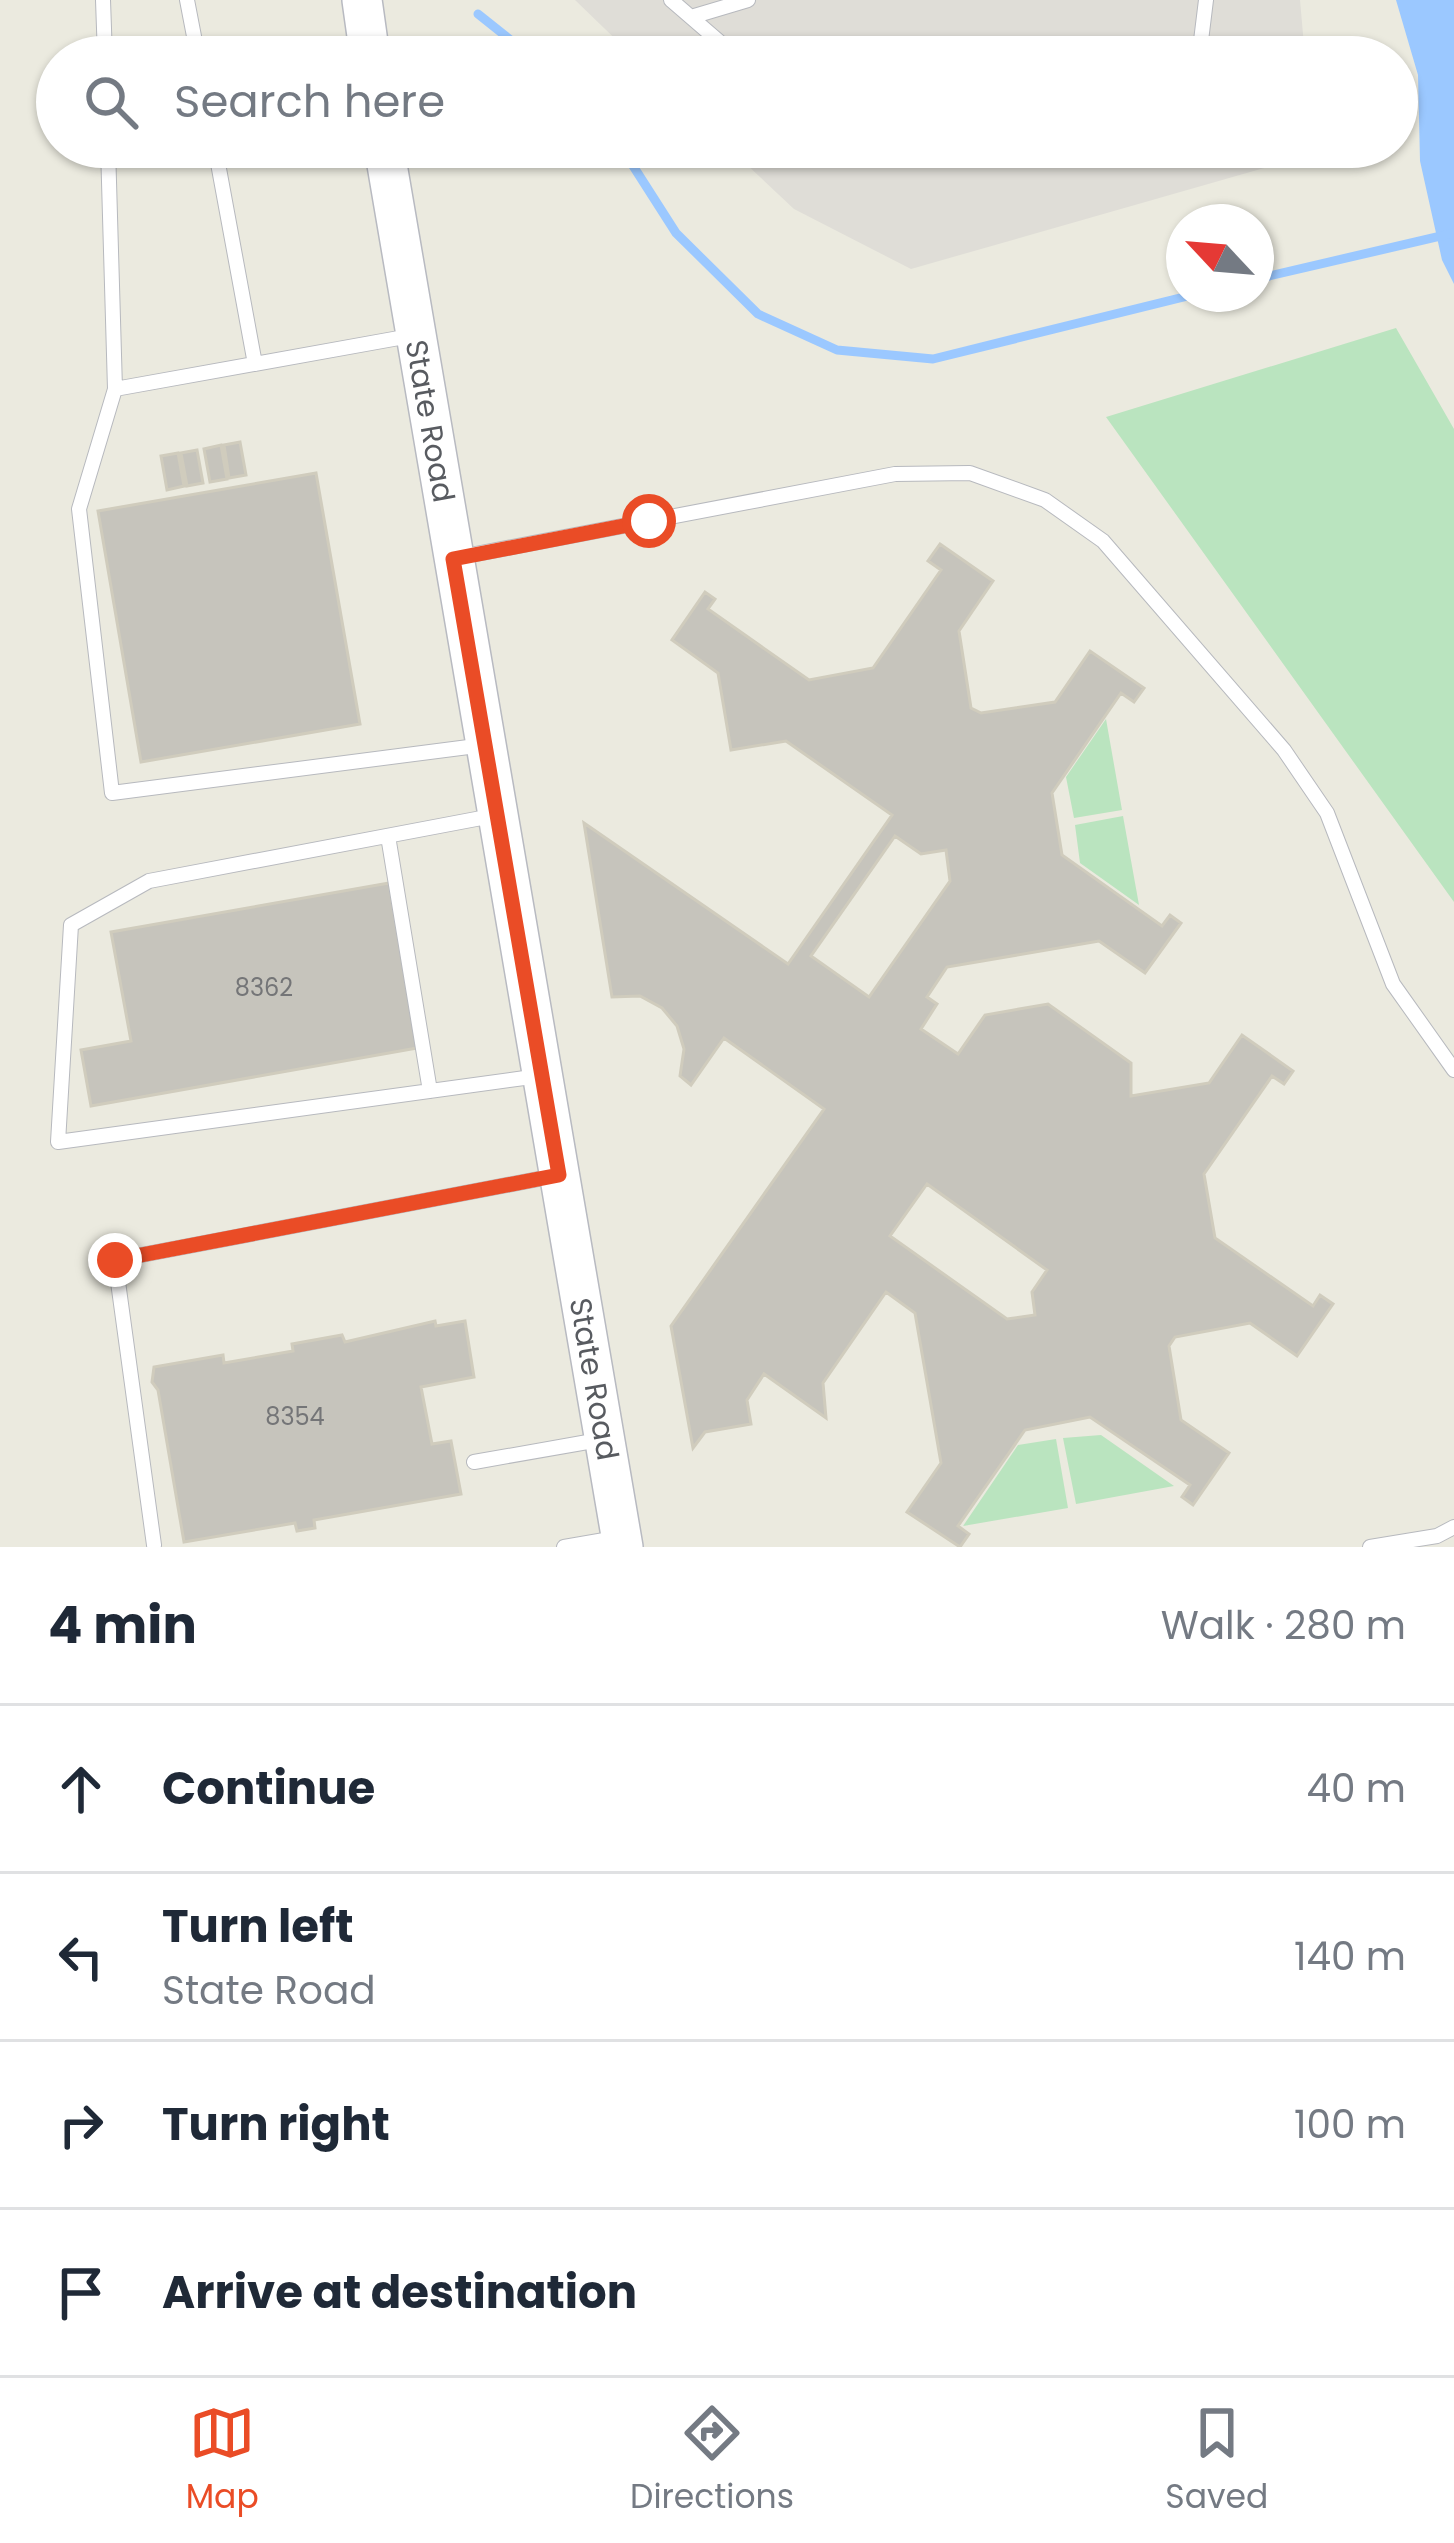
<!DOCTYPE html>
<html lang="en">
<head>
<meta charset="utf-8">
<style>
  body { margin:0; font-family:Poppins,sans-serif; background:#f2f2f3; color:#1f2937 }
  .compass { position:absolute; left:1166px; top:204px; width:108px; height:108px; border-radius:50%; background:#fff; box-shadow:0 3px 9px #0004; rotate:296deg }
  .stop { position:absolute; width:36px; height:36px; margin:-27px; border:9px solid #ea4c26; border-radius:50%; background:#fff }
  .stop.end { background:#ea4c26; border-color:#fff; box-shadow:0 3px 12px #0008 }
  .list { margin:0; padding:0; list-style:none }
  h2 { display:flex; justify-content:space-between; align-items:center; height:156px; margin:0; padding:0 48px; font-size:51px }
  h2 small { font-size:39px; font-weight:400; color:#747a83 }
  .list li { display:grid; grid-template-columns:78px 1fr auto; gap:36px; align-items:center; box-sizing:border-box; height:168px; padding:0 48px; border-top:3px solid #e0e1e3 }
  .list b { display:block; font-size:45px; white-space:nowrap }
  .list p { margin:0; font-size:39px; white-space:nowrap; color:#747a83 }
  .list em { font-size:39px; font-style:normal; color:#747a83 }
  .icon { flex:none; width:66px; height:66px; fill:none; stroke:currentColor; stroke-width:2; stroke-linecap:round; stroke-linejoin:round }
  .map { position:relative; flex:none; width:1454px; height:1547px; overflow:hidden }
  .search { position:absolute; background:#fff; box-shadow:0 3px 9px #0004; left:36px; right:36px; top:36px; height:132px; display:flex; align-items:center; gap:30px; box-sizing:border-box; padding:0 42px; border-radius:66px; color:#747a83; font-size:45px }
  .sheet { height:828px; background:#fff }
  nav { display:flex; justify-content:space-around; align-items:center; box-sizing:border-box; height:168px; border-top:3px solid #e0e1e3; background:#fff; font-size:33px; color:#747a83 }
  nav a { display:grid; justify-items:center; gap:6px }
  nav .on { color:#ea4c26 }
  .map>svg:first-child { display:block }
  .industrial { fill:#dfddd7 }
  .green { fill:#bae4bf }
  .water { fill:#9bc8ff }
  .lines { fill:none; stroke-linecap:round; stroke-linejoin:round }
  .stream { stroke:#9bc8ff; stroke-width:9 }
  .building { fill:#c6c4bc; stroke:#d0ccbd; stroke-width:3; fill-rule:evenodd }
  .service-casing { stroke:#b7b9be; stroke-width:16 }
  .secondary-casing { stroke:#b8bac1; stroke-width:42 }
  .service { stroke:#fff; stroke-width:14 }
  .secondary { stroke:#fff; stroke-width:39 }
  .route { stroke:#ea4c26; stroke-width:15 }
  .labels { text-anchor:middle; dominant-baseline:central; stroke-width:12; stroke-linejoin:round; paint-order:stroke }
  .number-label { font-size:24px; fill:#747577 }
  .street-label { font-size:30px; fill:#585b60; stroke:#fff }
</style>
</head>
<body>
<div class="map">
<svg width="1454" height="1547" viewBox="0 0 1454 1547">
  <rect width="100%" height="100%" fill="#ebeadf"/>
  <path class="industrial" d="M575,0H1300L1305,57H634Z
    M728,147H1312L1313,154L911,269L794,209Z"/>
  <path class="green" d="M1396,328L1454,429V902L1106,417Z
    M1106,719L1122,810L1074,818L1066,777Z
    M1123,816L1139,905L1080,863L1075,825Z
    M1101,1435L1174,1486L1076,1504L1063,1438Z
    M1056,1439L1068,1508L963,1526L1018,1445Z"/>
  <path class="water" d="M1396,0H1454V284L1442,260L1420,161L1418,75Z"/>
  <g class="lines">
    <path class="stream" d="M478,14L532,57
      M621,147L676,233L758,314L837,350L933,359L1196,294
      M1256,279L1454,233"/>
  </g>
  <path class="building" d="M240,442L246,475L229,478L224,445Z
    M221,445L227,479L210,482L204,449Z
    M197,450L203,483L187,486L181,453Z
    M178,453L184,486L167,490L161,456Z
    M316,473L360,724L141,762L98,511Z
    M940,544L993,581L959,631L971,708L981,713L1055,702L1090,651L1144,688L1134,702L1121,693L1052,793L1062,855L1162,926L1170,915L1181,923L1145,973L1099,941L947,967L927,997L937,1004L921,1029L958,1054L985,1015L1048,1004L1131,1063V1096L1209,1083L1242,1035L1293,1071L1284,1084L1272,1076L1204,1174L1215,1238L1313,1306L1320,1295L1333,1304L1297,1356L1250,1323L1175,1337L1169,1346L1181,1420L1229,1453L1193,1505L1182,1497L1190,1485L1090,1417L1025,1430L958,1526L969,1534L960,1547L907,1512L941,1463L915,1313L886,1292L823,1383L826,1418L764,1374L747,1400L751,1424L705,1432L693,1448L671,1326L824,1109L724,1038L691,1085L680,1076L684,1049L677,1026L662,1008L640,996L612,997L584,823L788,964L892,815L786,741L731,750L718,673L672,640L705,592L715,599L708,609L809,680L873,668L941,570L928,561ZM895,836L921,854L946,850L950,881L869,997L811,956ZM927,1184L1047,1270L1032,1292L1035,1315L1007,1319L890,1236Z
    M389,883L417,1048L91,1106L81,1050L131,1041L111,932Z
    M435,1321L436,1326L465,1321L474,1377L421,1387L432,1444L451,1441L461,1494L314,1520L315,1528L297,1531L295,1523L184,1542L158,1390L152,1382L154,1367L223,1355L224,1363L293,1351L292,1344L342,1335L345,1342Z"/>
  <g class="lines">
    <defs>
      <path id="service" d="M103,0L105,57
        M187,0L198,57
        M671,0L737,57
        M691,17L748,0
        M1199,57L1206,0
        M108,147L115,389L410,336
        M215,147L255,364
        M873,147L885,154L910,147
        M115,389L79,509L112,793L484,745
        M455,558L895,474L970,473L1045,500L1103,541L1284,750L1327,813L1393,984L1454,1070
        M492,816L149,881L71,925L58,1142L539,1076
        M388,836L430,1091
        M474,1462L599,1440
        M154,1545L115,1260L554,1176
        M564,1547L616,1538
        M1370,1547L1437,1536L1454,1527"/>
      <path id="secondary" d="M362,0L370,57
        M384,147L623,1547"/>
    </defs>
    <use href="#service" class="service-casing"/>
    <use href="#secondary" class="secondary-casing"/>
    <use href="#service" class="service"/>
    <use href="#secondary" class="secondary"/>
  </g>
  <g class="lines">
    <path class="route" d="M115,1260L559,1175L453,559L649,521"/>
  </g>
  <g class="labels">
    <g class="number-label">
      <text x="264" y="987">8362</text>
      <text x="295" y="1416">8354</text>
    </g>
    <g class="street-label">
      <text transform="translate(430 421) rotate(80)">State Road</text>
      <text transform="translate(594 1379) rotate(80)">State Road</text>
    </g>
  </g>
</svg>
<svg class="compass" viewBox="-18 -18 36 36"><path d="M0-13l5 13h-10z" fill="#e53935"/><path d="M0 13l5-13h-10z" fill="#747a83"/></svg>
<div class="stop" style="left:649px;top:521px"></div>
<div class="stop end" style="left:115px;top:1260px"></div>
<div class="search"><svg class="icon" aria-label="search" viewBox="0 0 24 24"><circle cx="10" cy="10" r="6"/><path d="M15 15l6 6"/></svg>Search here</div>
</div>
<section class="sheet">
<h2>4 min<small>Walk · 280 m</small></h2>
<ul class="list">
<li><svg class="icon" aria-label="ahead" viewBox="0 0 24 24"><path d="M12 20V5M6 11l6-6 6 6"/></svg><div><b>Continue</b></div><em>40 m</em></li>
<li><svg class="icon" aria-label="left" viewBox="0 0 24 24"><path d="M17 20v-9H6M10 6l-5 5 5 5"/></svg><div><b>Turn left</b><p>State Road</p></div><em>140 m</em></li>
<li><svg class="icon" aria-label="right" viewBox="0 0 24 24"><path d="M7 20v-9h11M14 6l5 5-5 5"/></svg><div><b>Turn right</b></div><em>100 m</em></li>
<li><svg class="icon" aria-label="arrive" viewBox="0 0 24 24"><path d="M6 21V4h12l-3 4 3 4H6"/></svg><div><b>Arrive at destination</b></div></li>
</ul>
</section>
<nav>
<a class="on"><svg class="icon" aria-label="map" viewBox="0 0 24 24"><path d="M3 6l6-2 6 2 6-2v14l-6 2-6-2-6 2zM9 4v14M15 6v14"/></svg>Map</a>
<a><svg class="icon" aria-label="directions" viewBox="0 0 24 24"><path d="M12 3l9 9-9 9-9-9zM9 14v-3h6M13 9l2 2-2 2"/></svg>Directions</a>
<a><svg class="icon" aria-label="saved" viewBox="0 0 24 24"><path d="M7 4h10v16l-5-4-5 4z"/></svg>Saved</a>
</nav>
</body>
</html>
